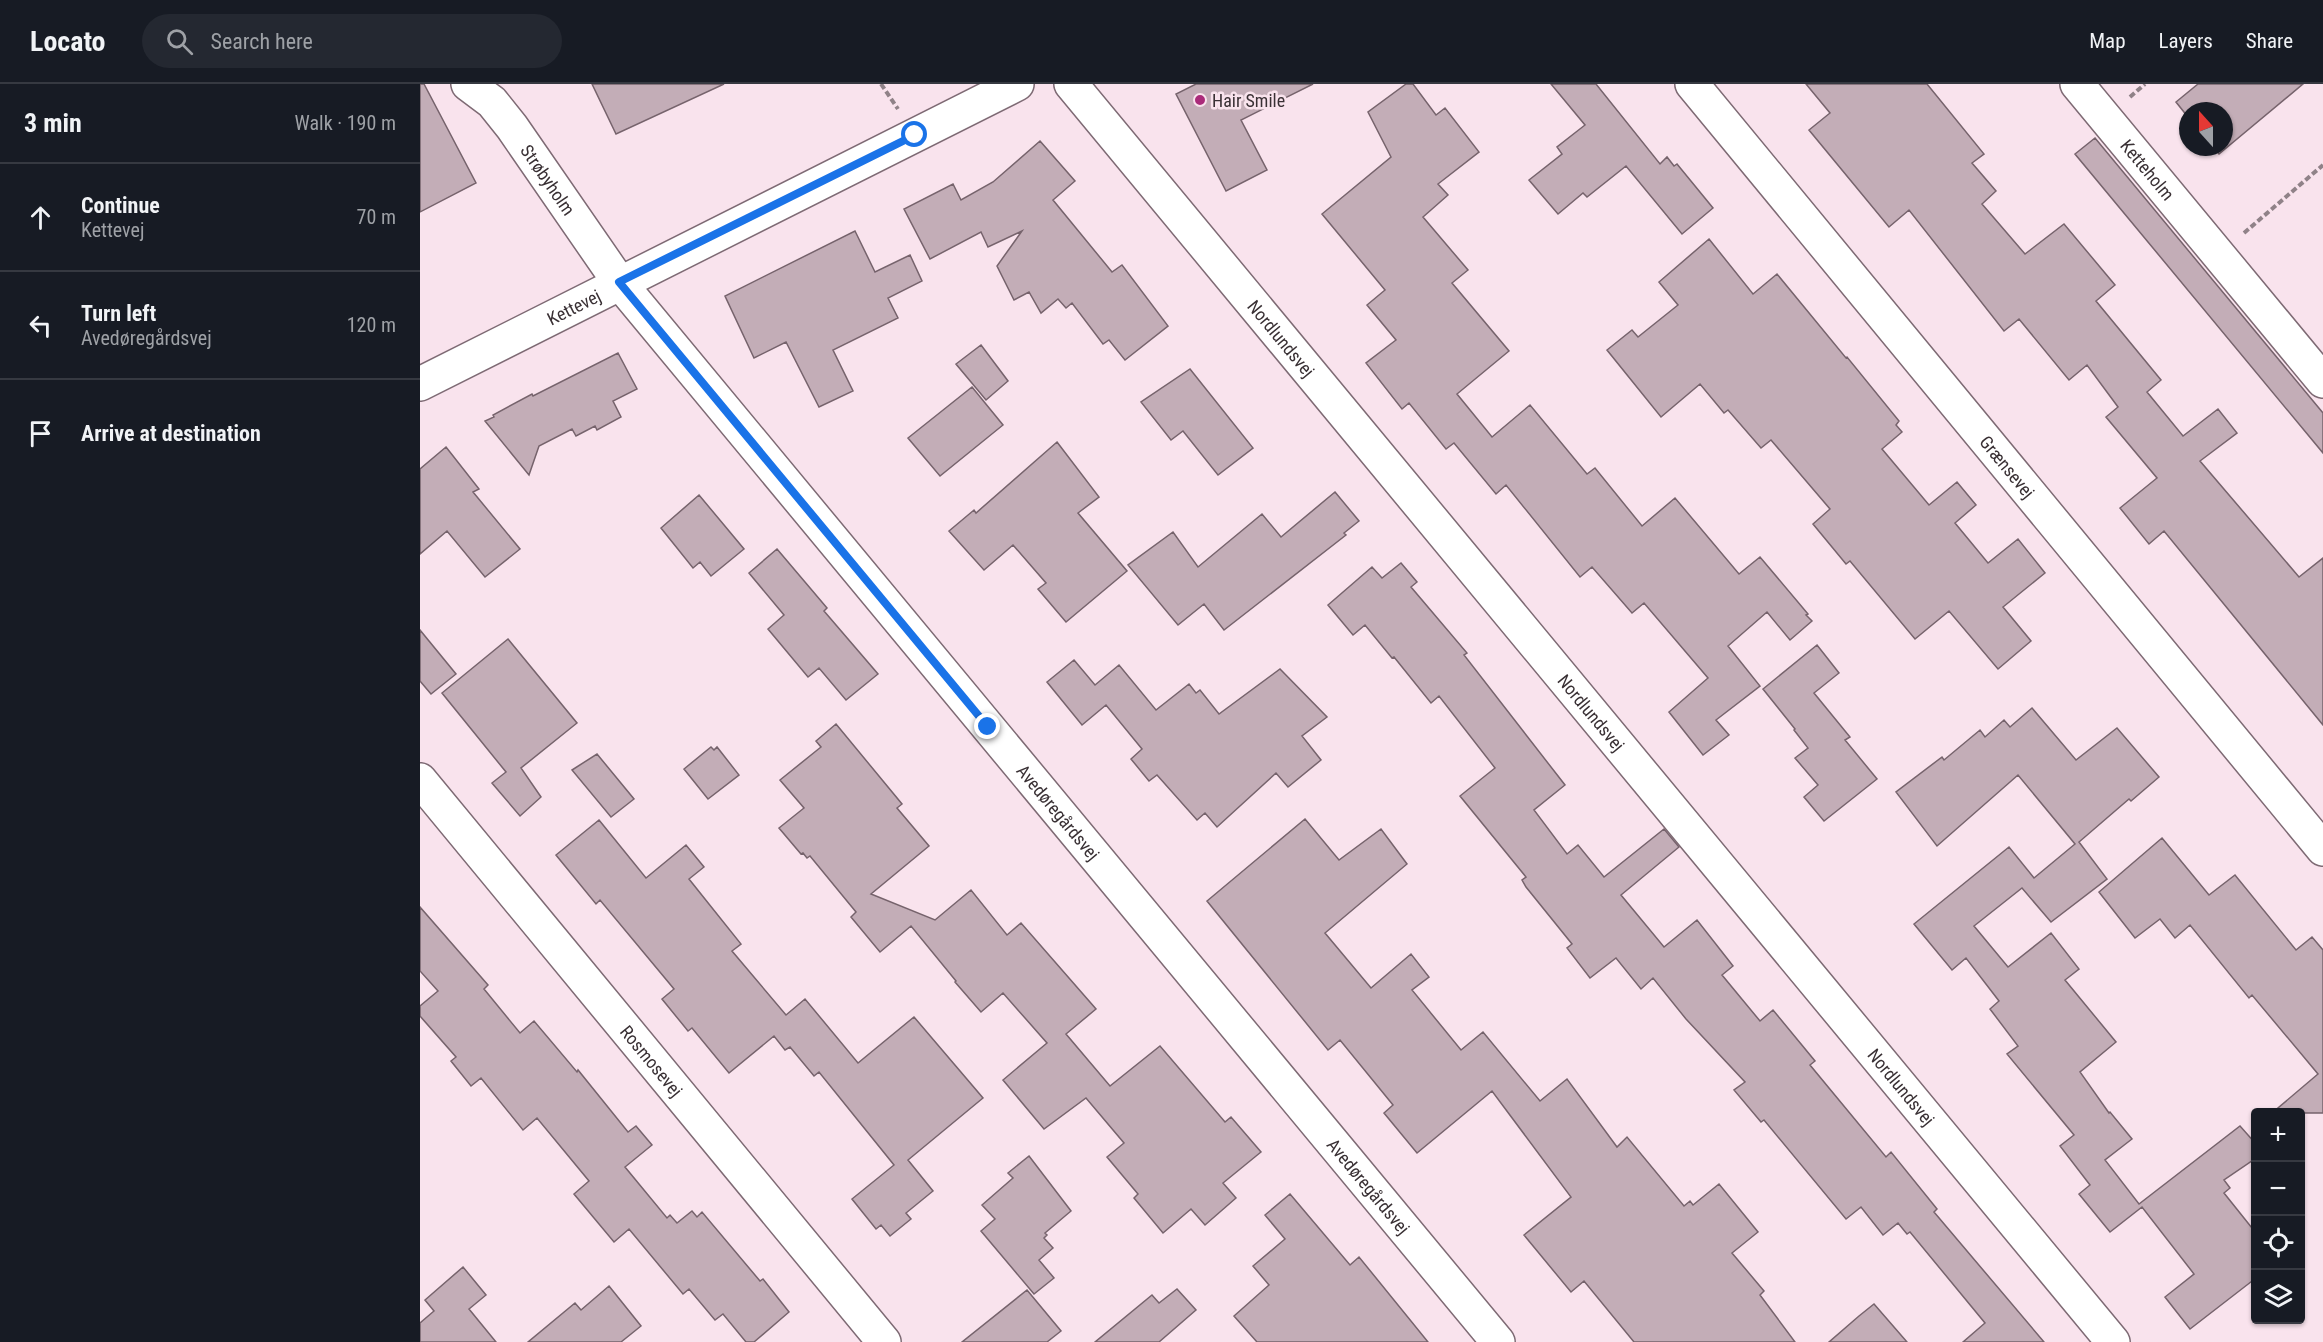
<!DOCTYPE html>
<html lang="en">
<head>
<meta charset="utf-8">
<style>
  body { margin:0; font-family:"Roboto Condensed",sans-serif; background:#242831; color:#f1f3f6 }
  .controls { position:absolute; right:18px; bottom:18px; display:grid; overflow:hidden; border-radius:6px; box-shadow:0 2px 4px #0004 }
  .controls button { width:54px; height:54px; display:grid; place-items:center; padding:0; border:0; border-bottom:2px solid #363941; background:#171b24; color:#f1f3f6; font:30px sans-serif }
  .compass { position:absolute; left:1759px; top:18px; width:54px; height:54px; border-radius:50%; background:#171b24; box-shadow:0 2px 4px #0004; rotate:339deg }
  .stop { position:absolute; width:18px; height:18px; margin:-14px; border:4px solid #1a73e8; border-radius:50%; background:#fff }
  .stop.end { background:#1a73e8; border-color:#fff; box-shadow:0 2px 6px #0008 }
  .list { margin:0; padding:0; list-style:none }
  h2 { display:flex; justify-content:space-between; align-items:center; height:78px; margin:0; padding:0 24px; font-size:26px }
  h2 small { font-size:20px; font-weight:400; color:#9ea1a6 }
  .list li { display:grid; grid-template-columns:39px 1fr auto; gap:18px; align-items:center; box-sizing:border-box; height:108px; padding:0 24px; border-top:2px solid #363941 }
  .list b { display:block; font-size:22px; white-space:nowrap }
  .list p { margin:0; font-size:20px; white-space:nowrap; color:#9ea1a6 }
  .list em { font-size:20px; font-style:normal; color:#9ea1a6 }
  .icon { flex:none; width:33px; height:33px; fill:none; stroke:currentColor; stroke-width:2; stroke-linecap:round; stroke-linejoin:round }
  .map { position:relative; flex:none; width:1903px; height:1258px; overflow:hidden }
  header { display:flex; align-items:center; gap:36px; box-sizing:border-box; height:84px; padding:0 30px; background:#171b24; border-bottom:2px solid #363941 }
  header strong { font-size:28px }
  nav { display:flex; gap:33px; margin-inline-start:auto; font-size:21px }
  .search { width:420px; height:54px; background:#242831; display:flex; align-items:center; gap:15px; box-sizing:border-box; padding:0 21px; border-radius:33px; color:#9ea1a6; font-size:22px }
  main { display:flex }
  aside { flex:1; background:#171b24 }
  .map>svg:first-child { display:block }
  .building { fill:#c3adb7; stroke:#76636c; stroke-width:1.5 }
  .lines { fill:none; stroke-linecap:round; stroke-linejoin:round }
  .minor-casing { stroke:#7e6a74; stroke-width:36 }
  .tertiary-casing { stroke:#7e6a74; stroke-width:36 }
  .path { stroke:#908288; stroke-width:4; stroke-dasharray:6 3; stroke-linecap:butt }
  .minor { stroke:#fff; stroke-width:33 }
  .tertiary { stroke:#fff; stroke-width:33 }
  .route { stroke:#1a73e8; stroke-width:8 }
  .poi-dot { fill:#aa2b7a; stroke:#f9e3ed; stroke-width:2 }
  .labels { text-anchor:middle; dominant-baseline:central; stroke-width:5; stroke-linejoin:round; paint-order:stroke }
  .poi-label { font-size:18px; fill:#393034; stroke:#f9e3ed; text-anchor:start }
  .street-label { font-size:18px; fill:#393034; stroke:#f9e3ed }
</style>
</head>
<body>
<header>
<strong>Locato</strong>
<div class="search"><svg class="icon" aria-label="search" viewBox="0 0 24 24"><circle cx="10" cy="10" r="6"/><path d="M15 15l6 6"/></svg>Search here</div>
<nav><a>Map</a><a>Layers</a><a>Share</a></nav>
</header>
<main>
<aside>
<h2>3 min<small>Walk · 190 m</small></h2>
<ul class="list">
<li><svg class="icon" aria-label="ahead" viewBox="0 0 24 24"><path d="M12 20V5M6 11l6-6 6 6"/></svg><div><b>Continue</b><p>Kettevej</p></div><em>70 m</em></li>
<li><svg class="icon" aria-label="left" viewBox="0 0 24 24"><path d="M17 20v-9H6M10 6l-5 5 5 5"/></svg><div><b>Turn left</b><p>Avedøregårdsvej</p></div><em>120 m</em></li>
<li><svg class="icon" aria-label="arrive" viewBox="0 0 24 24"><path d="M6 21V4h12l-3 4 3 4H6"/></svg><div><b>Arrive at destination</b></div></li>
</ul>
</aside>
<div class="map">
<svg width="1903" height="1258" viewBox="0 0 1903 1258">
  <rect width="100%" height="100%" fill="#f9e3ed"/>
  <path class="building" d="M0,0H4L56,99L0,128Z
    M172,0H304L196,50Z
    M776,0H893L821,36L847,86L806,107L756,10Z
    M986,0H993L1016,31L1025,24L1059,68L1018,100L1028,111L1003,133L1048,186L1032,199L1089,267L1037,310L1072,353L1110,321L1167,390L1175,384L1222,442L1255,414L1319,490L1340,473L1388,530L1386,531L1392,537L1370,556L1347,528L1308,562L1340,602L1296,636L1309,651L1283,671L1249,628L1288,594L1224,519L1212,529L1172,483L1160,493L1086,401L1076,410L1034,359L1026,365L989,319L982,325L946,279L976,256L947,221L965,206L902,130L971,73L948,28Z
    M1131,0H1176L1240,80L1247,73L1254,82L1257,80L1293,124L1262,150L1206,82L1167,113L1163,109L1138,130L1109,96L1142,70L1137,63L1165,41Z
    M1386,0H1507L1564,70L1552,79L1576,107L1562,120L1605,170L1644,140L1695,201L1676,217L1741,296L1727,308L1763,352L1798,325L1817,349L1780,377L1879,493L1903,474V641L1744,447L1729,460L1700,424L1737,394L1686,333L1698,323L1667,281L1649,296L1599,235L1584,247L1489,126L1469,143L1389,46L1410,29Z
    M1778,0H1883L1799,70L1793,63H1804V27H1768V33L1756,18Z
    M1675,54L1903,329V369L1655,70Z
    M620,57L655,97L633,116L692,188L702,181L748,242L705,276L689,256L683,260L652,219L646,224L638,215L621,229L609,208L594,216L577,182L602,147L568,163L561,148L510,175L484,125L533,100L541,116L573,98Z
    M435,147L455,188L490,171L502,197L468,214L478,234L413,266L433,307L399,323L366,258L334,274L305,212Z
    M1289,155L1333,210L1357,190L1426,274L1427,273L1479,337L1476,341L1482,348L1462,365L1509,421L1537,398L1556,421L1535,439L1568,479L1598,455L1625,489L1583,523L1611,557L1578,585L1529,527L1495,555L1430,477L1426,480L1393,440L1410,425L1351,356L1341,364L1308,326L1304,329L1280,300L1241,333L1187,266L1212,246L1218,253L1258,221L1239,198Z
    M561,261L588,297L566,316L536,280Z
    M198,269L217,305L193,317L201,333L177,346L175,342L156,352L152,345L119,362L109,391L65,337L74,333L73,331L112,310L113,312Z
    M770,285L833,364L798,391L763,347L751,356L721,318Z
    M552,303L583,341L520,392L488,354Z
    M637,358L679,413L658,429L707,487L646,538L618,505L626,499L593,461L564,486L529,447L554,426L556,429Z
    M26,363L59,405L53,408L100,465L65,493L27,447L0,470V385Z
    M915,408L939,437L924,449L926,451L804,546L784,520L758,541L708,481L753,448L778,483L842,430L861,453Z
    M279,411L324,465L291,492L280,478L273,484L241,444Z
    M357,465L407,524L404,527L458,590L426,616L399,584L388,593L348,545L364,531L329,489Z
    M981,479L997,498L991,503L1047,569L1044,571L1145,701L1114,726L1147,770L1158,761L1184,793L1244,745L1259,763L1201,811L1244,863L1277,836L1313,882L1302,891L1340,937L1353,926L1395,977L1390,981L1466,1073L1471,1068L1517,1125L1514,1128L1624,1258H1543L1565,1239L1490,1148L1487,1150L1478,1139L1463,1151L1441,1123L1426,1135L1344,1036L1341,1038L1314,1006L1325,998L1266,935L1233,894L1221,905L1196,874L1170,894L1147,864L1152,860L1106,803L1102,796L1106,793L1040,712L1075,684L1019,612L1011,619L974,573L972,574L945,541L933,551L908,521L952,483L962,494Z
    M0,546L36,590L11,610L0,597Z
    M88,555L157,639L101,684L121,713L100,732L72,699L86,688L22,609Z
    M1397,561L1419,589L1394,609L1430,653L1425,656L1457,695L1404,737L1384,713L1398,701L1375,674L1388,664L1374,646L1375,645L1343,605Z
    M654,576L675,601L699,581L736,626L769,600L776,609L780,606L799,630L860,585L907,633L882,652L901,676L868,703L856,689L797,743L785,729L777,736L737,691L729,697L711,675L722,665L686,621L662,641L627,598Z
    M1612,624L1656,676L1697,644L1739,693L1711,717L1709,715L1659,758L1687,795L1631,838L1602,804L1554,842L1588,883L1631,849L1659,885L1645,896L1696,958L1660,988L1689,1029L1690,1028L1712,1055L1685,1076L1719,1120L1820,1042L1836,1060V1074L1804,1096L1810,1104L1804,1109L1836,1149V1194L1770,1245L1745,1213L1774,1190L1722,1123L1690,1148L1659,1110L1670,1101L1640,1062L1654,1051L1587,970L1598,962L1570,925L1579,917L1546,874L1532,886L1494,840L1589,763L1614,794L1655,760L1598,691L1517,762L1476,708L1522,673L1524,676L1560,646L1565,653L1584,636L1590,643Z
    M416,640L482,720L477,724L509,762L451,810L515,836L551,806L587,851L601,839L676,925L646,950L690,1002L740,962L805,1038L811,1033L841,1068L803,1099L816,1114L785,1141L771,1125L743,1149L714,1114L718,1110L687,1073L704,1059L666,1014L624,1045L583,996L627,959L583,909L561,928L535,898L536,897L491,842L460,868L431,833L436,828L390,772L387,774L383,769L381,770L359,744L384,724L360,696L401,663L396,657Z
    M291,663L294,666L297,663L319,691L288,715L264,685Z
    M177,670L214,715L191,733L152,686Z
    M885,735L919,776L961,745L987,780L905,849L951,904L991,870L1009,893L992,906L1041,966L1063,948L1120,1017L1147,995L1197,1063L1207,1053L1264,1122L1270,1117L1273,1121L1299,1100L1338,1148L1312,1169L1344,1207L1340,1211L1375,1258H1214L1164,1197L1151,1208L1104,1151L1151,1113L1072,1007L997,1069L964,1029L973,1021L920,956L908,966L787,817Z
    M179,736L226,794L266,761L284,783L269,795L321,860L312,867L366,931L385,915L438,979L494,933L563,1014L488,1076L513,1107L486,1129L491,1135L470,1152L461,1141L456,1145L432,1115L474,1081L399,988L394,992L370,963L365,966L354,952L309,989L272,944L268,947L242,915L254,905L180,816L176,820L136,771Z
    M1742,754L1789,811L1815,791L1876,866L1892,853L1903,866V1029H1852L1898,990L1832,911L1829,914L1770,841L1755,854L1740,835L1715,854L1679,808Z
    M0,823L68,901L64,905L100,949L114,937L157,988L158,986L208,1048L216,1042L232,1061L205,1083L247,1134L250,1131L257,1139L272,1127L277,1133L282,1128L340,1197L343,1195L369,1228L334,1258H326L303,1230L295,1236L269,1205L263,1210L209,1145L194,1158L154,1110L169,1097L117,1034L103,1046L61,994L51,1002L31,977L36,973L0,932V922L18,907L0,887Z
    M609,1072L651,1127L625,1149L627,1151L624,1154L633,1164L619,1176L634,1194L614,1210L561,1147L575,1135L562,1121L593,1094L588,1089Z
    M870,1110L930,1181L939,1173L1008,1258H837L814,1232L849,1201L833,1182L865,1155L845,1131Z
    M43,1183L66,1211L49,1225L76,1258H0V1239L14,1227L5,1216Z
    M189,1202L221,1242L201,1258H108L155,1219L161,1226Z
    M757,1205L776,1226L739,1258H675L732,1211L739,1219Z
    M607,1206L641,1247L627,1258H542Z
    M1454,1220L1487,1258H1409L1439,1232Z"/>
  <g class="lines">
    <defs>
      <g id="minor">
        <path id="s1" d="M48,0L72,18L92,43L199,198L1078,1258"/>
        <path id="s2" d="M651,0L1693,1258"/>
        <path id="s3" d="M1272,0L1903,765"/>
        <path id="s4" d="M1657,0L1903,297"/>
        <path id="s5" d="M0,696L464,1258"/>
      </g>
      <g id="tertiary">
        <path id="s6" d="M0,300L597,0"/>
      </g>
    </defs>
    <use href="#minor" class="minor-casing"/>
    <use href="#tertiary" class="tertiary-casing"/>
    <path class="path" d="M461,0L478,25
      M1710,13L1725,0
      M1824,149L1903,81"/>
    <use href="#minor" class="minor"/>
    <use href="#tertiary" class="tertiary"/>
  </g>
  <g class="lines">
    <path class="route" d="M495,51L199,198L568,643"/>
  </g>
  <circle class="poi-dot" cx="780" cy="16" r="6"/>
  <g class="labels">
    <g class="poi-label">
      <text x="792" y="16">Hair Smile</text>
    </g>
    <g class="street-label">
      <text stroke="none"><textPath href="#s4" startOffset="111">Ketteholm</textPath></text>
      <text stroke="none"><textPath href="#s1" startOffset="126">Strøbyholm</textPath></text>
      <text stroke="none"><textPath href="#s6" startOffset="172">Kettevej</textPath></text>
      <text stroke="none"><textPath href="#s2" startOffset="330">Nordlundsvej</textPath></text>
      <text stroke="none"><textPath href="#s3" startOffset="496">Grænsevej</textPath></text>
      <text stroke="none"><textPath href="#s2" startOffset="816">Nordlundsvej</textPath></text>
      <text stroke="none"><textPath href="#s1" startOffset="939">Avedøregårdsvej</textPath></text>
      <text stroke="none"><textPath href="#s5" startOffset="364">Rosmosevej</textPath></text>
      <text stroke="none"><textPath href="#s2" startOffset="1302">Nordlundsvej</textPath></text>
      <text stroke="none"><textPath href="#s1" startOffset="1425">Avedøregårdsvej</textPath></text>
    </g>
  </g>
</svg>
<div class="controls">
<button>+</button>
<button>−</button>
<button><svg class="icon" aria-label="locate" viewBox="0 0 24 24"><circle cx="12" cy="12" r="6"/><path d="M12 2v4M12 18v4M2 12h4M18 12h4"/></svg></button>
<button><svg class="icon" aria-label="layers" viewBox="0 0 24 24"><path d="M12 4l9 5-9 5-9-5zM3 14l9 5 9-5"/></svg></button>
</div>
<svg class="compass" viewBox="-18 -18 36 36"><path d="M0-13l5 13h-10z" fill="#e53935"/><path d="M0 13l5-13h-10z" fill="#9ea1a6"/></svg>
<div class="stop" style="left:495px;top:51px"></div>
<div class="stop end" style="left:568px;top:643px"></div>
</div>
</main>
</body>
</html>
